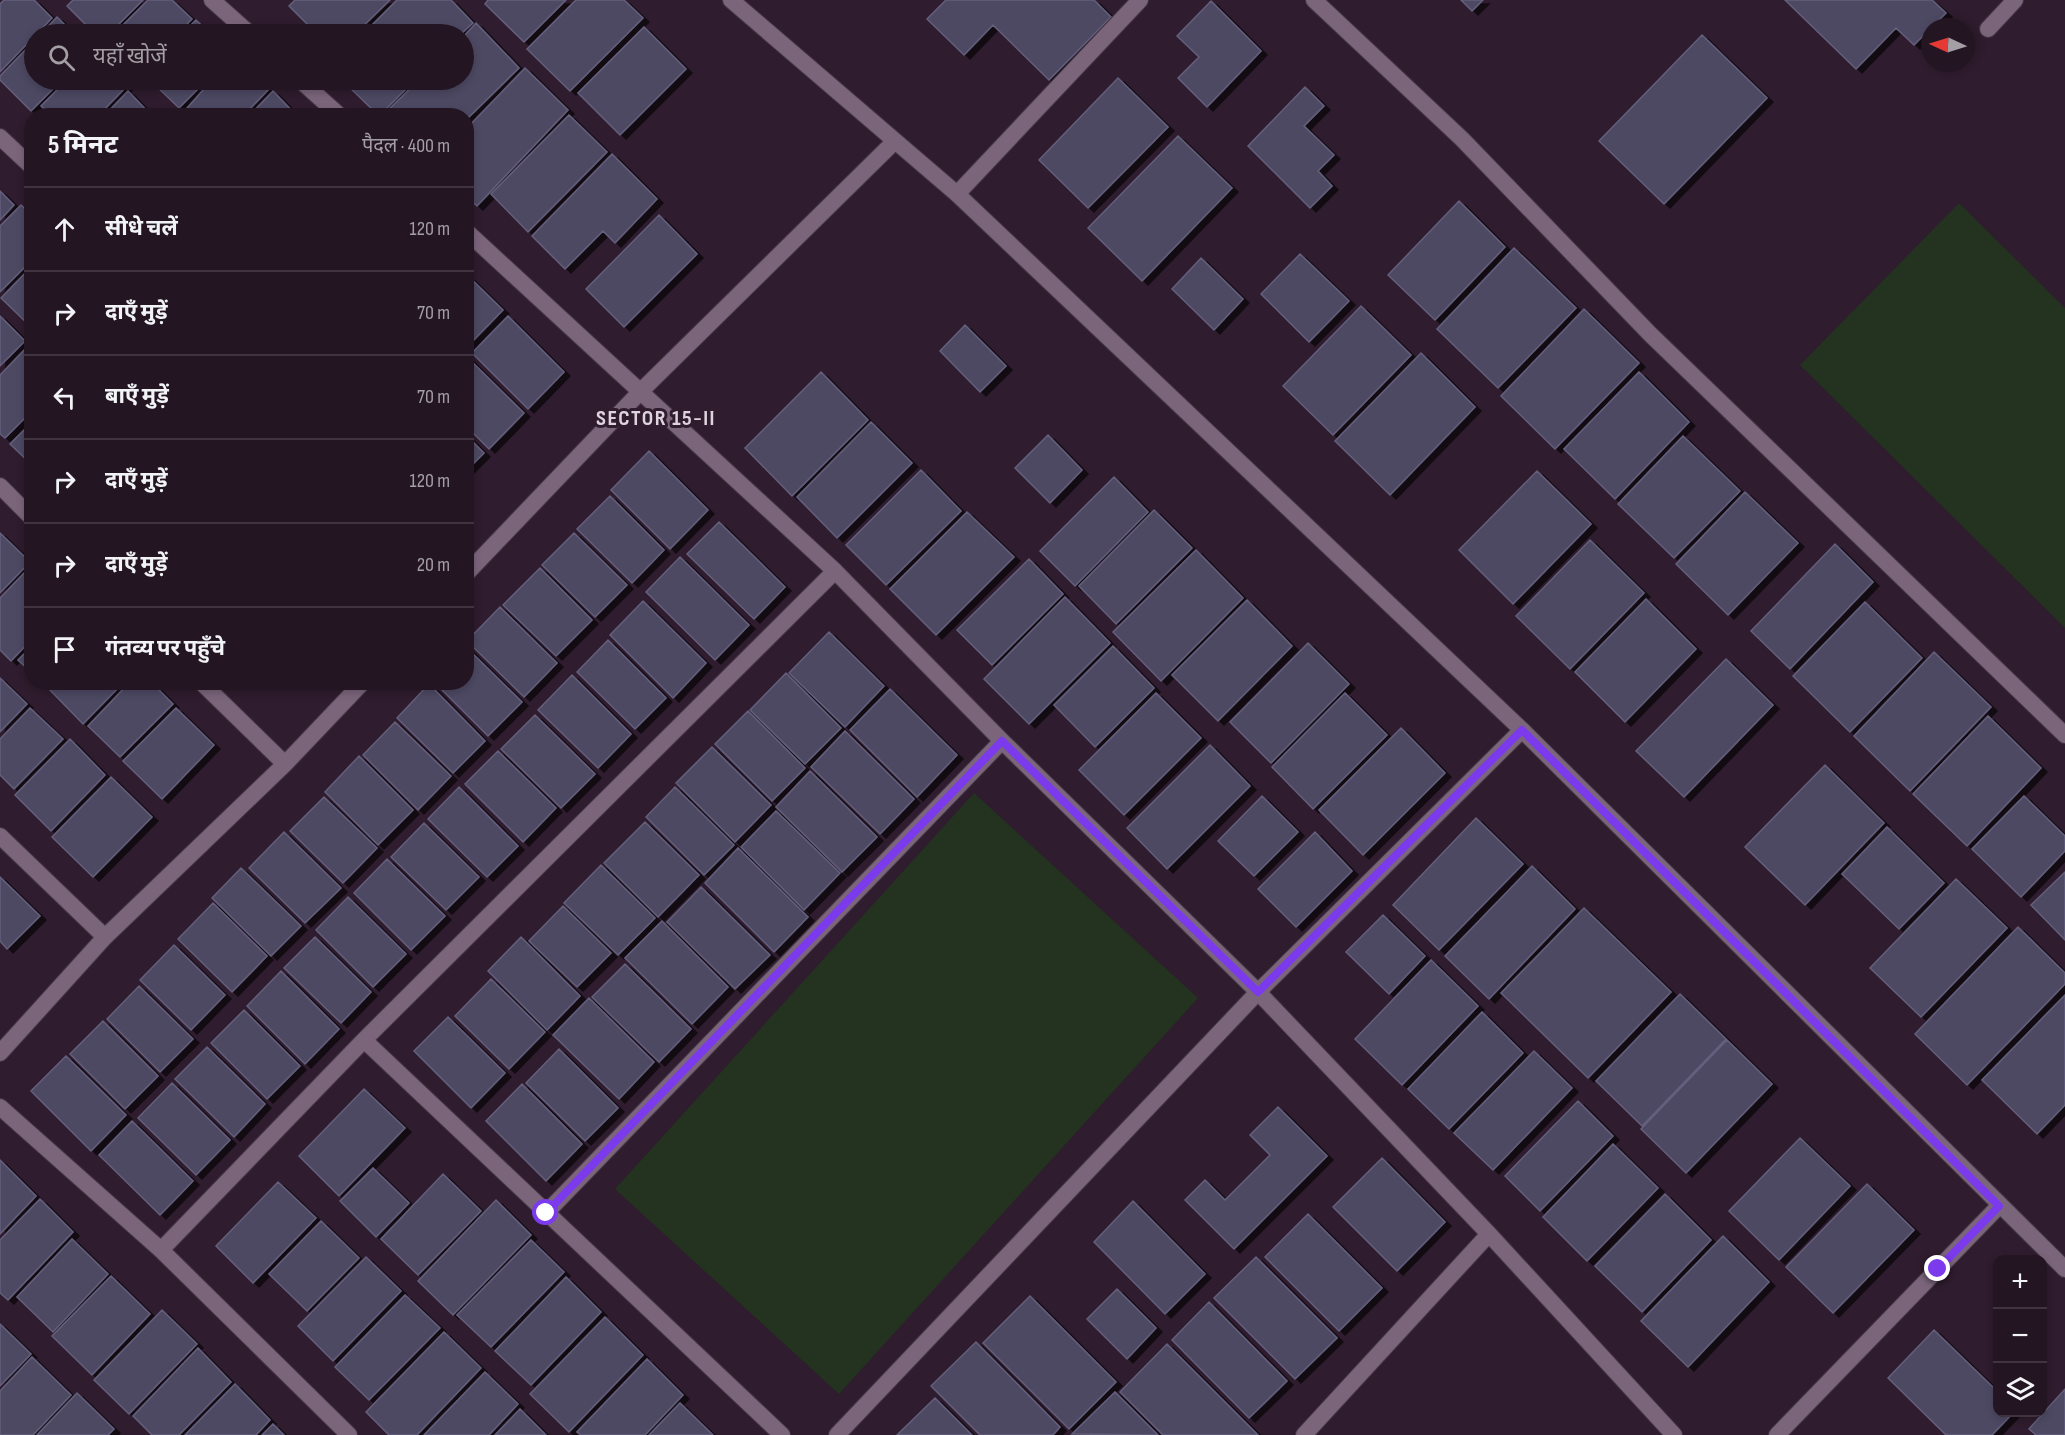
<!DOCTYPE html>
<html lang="hi">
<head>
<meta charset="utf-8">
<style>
  body { margin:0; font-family:"Sofia Sans Condensed","Noto Sans Devanagari",sans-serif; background:#2b1e2a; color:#f1f3f6 }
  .controls { position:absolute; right:18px; bottom:18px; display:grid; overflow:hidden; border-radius:12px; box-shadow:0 3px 9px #0003 }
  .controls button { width:54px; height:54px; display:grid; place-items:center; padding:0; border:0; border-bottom:2px solid #403440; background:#231522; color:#f1f3f6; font:30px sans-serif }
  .compass { position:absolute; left:1921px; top:18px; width:54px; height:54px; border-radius:50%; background:#231522; box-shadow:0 3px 9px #0003; rotate:274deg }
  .stop { position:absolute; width:18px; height:18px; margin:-14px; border:4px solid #7c3aed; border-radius:50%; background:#fff }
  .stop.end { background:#7c3aed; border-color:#fff; box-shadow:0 2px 6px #0008 }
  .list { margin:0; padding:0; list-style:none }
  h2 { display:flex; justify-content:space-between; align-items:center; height:78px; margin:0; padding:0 24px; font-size:26px }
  h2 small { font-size:20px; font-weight:400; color:#a39fa5 }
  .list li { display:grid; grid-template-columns:39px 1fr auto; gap:18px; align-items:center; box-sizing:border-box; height:84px; padding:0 24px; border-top:2px solid #403440 }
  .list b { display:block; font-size:22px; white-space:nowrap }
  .list em { font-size:20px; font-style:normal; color:#a39fa5 }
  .icon { flex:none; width:33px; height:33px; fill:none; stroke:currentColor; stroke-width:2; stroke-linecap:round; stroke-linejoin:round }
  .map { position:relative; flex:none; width:2065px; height:1435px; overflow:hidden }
  .search { position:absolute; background:#231522; box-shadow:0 3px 9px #0003; left:24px; top:24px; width:450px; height:66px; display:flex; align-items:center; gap:15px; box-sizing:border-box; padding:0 21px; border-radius:33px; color:#a39fa5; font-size:22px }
  .panel { position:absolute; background:#231522; box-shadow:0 3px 9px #0003; left:24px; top:108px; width:450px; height:582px; border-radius:24px }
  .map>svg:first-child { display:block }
  .green { fill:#233320 }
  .building { fill:#4e4a64; stroke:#635f7b; stroke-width:1.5; filter:url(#shadow) }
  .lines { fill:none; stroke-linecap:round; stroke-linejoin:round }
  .minor-casing { stroke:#463746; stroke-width:18 }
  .tertiary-casing { stroke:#463746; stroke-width:18 }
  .minor { stroke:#7b657b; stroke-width:16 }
  .tertiary { stroke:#7b657b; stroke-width:16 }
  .route { stroke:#7c3aed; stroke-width:8 }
  .labels { text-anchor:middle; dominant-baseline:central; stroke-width:6; stroke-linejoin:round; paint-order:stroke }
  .district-label { font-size:22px; font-weight:bold; letter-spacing:1.5px; fill:#dfd3df; stroke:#2f1c2e }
</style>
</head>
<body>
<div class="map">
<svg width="2065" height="1435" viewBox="0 0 2065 1435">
  <defs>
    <filter id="shadow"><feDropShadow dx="6" dy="4" stdDeviation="0" flood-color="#0009"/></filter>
  </defs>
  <rect width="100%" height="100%" fill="#2f1c2e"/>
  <path class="green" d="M1959,203L2065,308V628L1800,365Z
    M974,793L1198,998L839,1394L615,1189Z"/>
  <path class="building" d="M4,0H34L52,18L0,72V4Z
    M73,0H143L109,34H95L67,6Z
    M148,0H172L192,19L177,34H114Z
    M295,0H390L355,34H317L289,6Z
    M397,0H451L473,23L461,34H363Z
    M488,0H566L524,42L485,4Z
    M576,0H624L643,18L570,91L527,49Z
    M946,0H1094L1111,17L1049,80L993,25L964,55L927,19Z
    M1461,0H1483L1472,11Z
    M1785,0H1932L1946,13L1914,45L1896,28L1856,69Z
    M1211,1L1261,51L1207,107L1178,78L1199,57L1177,36Z
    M57,17L74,34H41Z
    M196,20L211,34H182Z
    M476,23L519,68L466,120V116H382L419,80H464V36Z
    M644,27L686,69L620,135L578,93Z
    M1702,35L1767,98L1664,204L1599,141Z
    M34,41V80H62L31,111L0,80V76Z
    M525,68L568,110L477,206L466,196V129Z
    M1118,78L1168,127L1088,208L1039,160Z
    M67,80H118L126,87L98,116H52L41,106Z
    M150,80H207L179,108Z
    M212,80H259L269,89L243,116H180Z
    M342,80H415L379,116Z
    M1305,87L1324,106L1304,126L1334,155L1318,171L1332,186L1310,208L1248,146Z
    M128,91L152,116H104Z
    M273,91L297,116H249Z
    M569,115L607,152L528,232L491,194Z
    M1178,136L1232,188L1142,281L1088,228Z
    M612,154L657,199L615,243L603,231L565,269L532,236Z
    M0,191L14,205L0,220Z
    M1459,201L1505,247L1435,320L1388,275Z
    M21,205L32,215V260L0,292V226Z
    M659,215L697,254L624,327L586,289Z
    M1514,248L1576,308L1498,388L1437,329Z
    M1300,254L1349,301L1309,342L1261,294Z
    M1201,258L1243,299L1214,330L1172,289Z
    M32,266V328L1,298Z
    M466,274L503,310L468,346L466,344Z
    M1361,306L1411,355L1333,435L1283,386Z
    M1584,309L1639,363L1555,449L1501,396Z
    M0,316L25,341L0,366Z
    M508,316L564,372L528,409L472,353Z
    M965,325L1006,366L980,392L940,351Z
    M29,345L32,348V411L5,438L0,434V375Z
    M1421,353L1475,407L1390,495L1335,441Z
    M466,356L524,413L489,449L466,426Z
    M821,372L868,420L792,496L745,448Z
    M1639,372L1689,422L1615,499L1564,449Z
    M32,422V465L10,444Z
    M871,422L912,463L837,538L797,497Z
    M466,435L484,453L466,471Z
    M1048,435L1082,470L1050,503L1015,468Z
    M1683,436L1740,491L1674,558L1618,504Z
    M649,451L708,510L670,549L611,490Z
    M921,470L961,511L886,585L846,545Z
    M1537,471L1591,524L1513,604L1459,550Z
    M1114,477L1148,512L1075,586L1040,551Z
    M1745,492L1798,543L1728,615L1676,564Z
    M610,496L664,550L632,583L577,529Z
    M1154,510L1192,548L1116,624L1079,586Z
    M967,512L1014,557L936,635L890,589Z
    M719,522L785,587L754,619L687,554Z
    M0,533L30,562L0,593Z
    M574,533L627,585L595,617L542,565Z
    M1590,540L1644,593L1570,669L1516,616Z
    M1835,544L1873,582L1790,669L1751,631Z
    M1196,550L1243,598L1161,681L1113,632Z
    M680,557L749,625L715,660L646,592Z
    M1029,559L1063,594L992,665L957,630Z
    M540,568L592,620L556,656L503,605Z
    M28,569L32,573V639L11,661L0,650V598Z
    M1065,597L1110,643L1029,724L984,679Z
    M1646,599L1696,649L1625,722L1575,672Z
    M1247,600L1292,646L1218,721L1172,675Z
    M643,601L706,663L673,698L610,635Z
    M1865,602L1922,658L1850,732L1793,676Z
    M500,607L557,663L524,697L467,641Z
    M829,632L884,686L845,727L789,673Z
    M608,640L666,698L635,729L577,672Z
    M1308,643L1349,684L1271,763L1230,722Z
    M32,646V673L18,660Z
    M1113,646L1154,688L1095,747L1054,705Z
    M466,647L522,702L488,736L434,682H466Z
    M1934,652L1991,707L1910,791L1854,736Z
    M1726,659L1773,705L1684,797L1636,751Z
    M786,673L841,728L805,764L750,710Z
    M572,675L631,734L598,768L538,710Z
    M0,678L27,704L0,732Z
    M53,682H124L83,724L48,688Z
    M130,682H151L173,704L120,757L88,726Z
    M429,684L485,741L453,773L397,718Z
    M890,689L957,755L917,797L850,730Z
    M1156,693L1201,738L1124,815L1079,770Z
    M1345,693L1387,735L1313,809L1272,767Z
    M30,708L63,739L14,789L0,775V739Z
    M176,708L214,745L162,799L123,761Z
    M748,711L805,768L772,801L715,744Z
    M535,715L595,774L561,808L501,749Z
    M1988,716L2041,768L1967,846L1913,794Z
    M395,722L451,776L418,810L363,755Z
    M1401,728L1445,773L1363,855L1319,810Z
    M845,731L914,799L880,834L811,767Z
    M70,739L105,775L51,831L15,795Z
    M1210,745L1250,786L1167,869L1127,828Z
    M712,747L771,805L735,842L676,783Z
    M498,751L556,808L523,842L465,784Z
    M359,756L413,810L378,845L325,792Z
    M1825,765L1884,823L1805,905L1745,847Z
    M810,771L877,837L842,872L776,807Z
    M111,777L152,817L93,877L52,837Z
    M459,787L518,846L487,877L428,819Z
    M675,787L734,845L704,875L646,817Z
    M1262,796L1298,832L1254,876L1218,841Z
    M2024,796L2065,836V851L2021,897L1972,849Z
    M324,797L377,848L343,883L290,831Z
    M776,811L840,873L804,910L741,847Z
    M1476,818L1523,864L1439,950L1393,905Z
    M645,822L699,875L658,917L604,863Z
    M424,823L479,877L446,910L391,857Z
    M1887,827L1944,883L1899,929L1842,874Z
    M284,832L341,888L305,923L249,868Z
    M1315,832L1352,871L1296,927L1258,889Z
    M738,848L808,917L774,952L705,883Z
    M387,859L445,916L411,950L354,893Z
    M601,865L655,918L618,955L564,903Z
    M1532,866L1575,909L1489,999L1445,956Z
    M241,868L301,926L271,956L212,898Z
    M2065,872V940L2031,905Z
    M0,877L40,916L7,949L0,941Z
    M1956,879L2007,928L1921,1017L1870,968Z
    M701,887L770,955L735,989L667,922Z
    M348,897L406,954L373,987L316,930Z
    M213,903L267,956L232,992L178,939Z
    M563,906L611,953L577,987L529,941Z
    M1584,908L1671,992L1588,1078L1501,993Z
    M1383,915L1425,956L1389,994L1346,952Z
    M662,921L728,987L692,1024L625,958Z
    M2018,927L2065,973V984L1967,1085L1915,1034Z
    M315,937L371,992L341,1023L284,968Z
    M521,937L580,996L547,1030L488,971Z
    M174,945L225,995L191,1030L140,980Z
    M1431,960L1478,1006L1402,1085L1355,1039Z
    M625,964L691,1029L659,1062L592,997Z
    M281,971L339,1029L305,1064L247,1006Z
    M491,979L545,1032L509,1069L455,1016Z
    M139,986L193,1039L160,1072L107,1019Z
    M1680,994L1726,1039L1642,1126L1596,1081Z
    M2065,995V1105L2037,1134L1982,1080Z
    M589,998L654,1062L619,1099L553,1035Z
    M244,1010L300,1066L267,1099L211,1043Z
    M1482,1012L1523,1053L1449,1129L1408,1089Z
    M448,1017L505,1073L471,1108L414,1051Z
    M103,1021L158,1076L125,1109L70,1054Z
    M1727,1040L1772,1084L1686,1173L1641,1129Z
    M207,1047L265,1104L234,1137L175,1079Z
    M559,1049L618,1108L585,1141L526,1083Z
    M1534,1051L1572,1088L1493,1170L1454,1133Z
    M66,1056L126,1115L91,1151L31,1091Z
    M172,1083L230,1140L196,1175L138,1118Z
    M522,1084L582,1144L546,1181L486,1121Z
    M364,1089L405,1128L339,1196L299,1156Z
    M1578,1101L1613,1136L1540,1211L1505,1176Z
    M1278,1107L1327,1156L1234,1249L1185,1200L1205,1180L1225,1200L1270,1155L1250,1135Z
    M132,1121L193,1181L160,1215L99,1155Z
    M1800,1138L1850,1186L1779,1260L1729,1211Z
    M1613,1144L1658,1188L1587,1261L1543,1217Z
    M1382,1158L1445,1222L1397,1271L1333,1207Z
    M0,1160L36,1196L0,1234Z
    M373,1168L409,1203L376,1237L340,1201Z
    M443,1174L481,1211L418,1275L381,1239Z
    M278,1182L316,1218L253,1283L216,1246Z
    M1867,1184L1914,1230L1833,1313L1786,1267Z
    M1665,1194L1711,1240L1642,1312L1595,1266Z
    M40,1199L73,1232L8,1300L0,1293V1240Z
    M496,1200L531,1235L453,1315L418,1281Z
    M1133,1201L1205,1274L1165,1314L1094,1242Z
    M1308,1214L1382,1288L1339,1331L1265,1257Z
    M321,1221L359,1258L307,1311L269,1274Z
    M1723,1236L1769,1282L1688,1367L1641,1321Z
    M72,1239L108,1274L53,1332L17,1297Z
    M531,1240L564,1272L491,1347L457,1315Z
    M366,1257L401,1291L333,1361L298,1326Z
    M1256,1257L1337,1338L1295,1379L1214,1298Z
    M111,1276L150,1314L92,1375L52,1336Z
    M566,1277L601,1312L531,1385L495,1351Z
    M1117,1289L1156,1328L1127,1359L1087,1319Z
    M405,1295L440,1328L369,1400L335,1367Z
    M1030,1296L1116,1382L1069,1429L983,1343Z
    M1209,1302L1287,1381L1249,1418L1172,1340Z
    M162,1310L197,1344L129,1414L94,1380Z
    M605,1317L643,1355L569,1432L530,1394Z
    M0,1324L31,1354L0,1386Z
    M1934,1330L1998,1392V1412H2014L1992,1435H1946L1888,1378Z
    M444,1332L481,1368L417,1435H389L366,1412Z
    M976,1342L1060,1427L1053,1435H980L931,1386Z
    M1167,1344L1258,1435H1163L1120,1392Z
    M198,1348L231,1382L179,1435H152L133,1416Z
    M32,1357L71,1395L33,1435H0V1391Z
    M647,1359L683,1395L645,1435H581L577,1432Z
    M485,1372L518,1404L489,1435H424Z
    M235,1384L270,1420L256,1435H185Z
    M2065,1389V1435H2036L2029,1429Z
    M1115,1392L1158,1435L1072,1434Z
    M77,1393L114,1429L108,1435H37Z
    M935,1398L972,1435H897Z
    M680,1403L713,1435H649Z
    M520,1409L546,1435H495Z
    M273,1424L284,1435H262Z"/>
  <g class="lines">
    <defs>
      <path id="minor" d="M212,0L250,34
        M1314,0L1462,139L1650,334L2065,735
        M1988,29L2015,0
        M300,80L340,116
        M0,137L32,167
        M957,194L1140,0
        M466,231L835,571L1002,741L1258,992L1489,1234L1674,1435
        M0,486L32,518
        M466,574L641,391L894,142
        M201,682L285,764
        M0,836L105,937
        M364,1040L782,1435
        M0,1053L105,937L285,764L363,682
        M0,1107L161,1250L349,1435
        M546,1213L1002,741
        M161,1250L364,1040L835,571
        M837,1435L1258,992L1522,730
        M1304,1435L1489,1234
        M1777,1435L1999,1206"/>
      <path id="tertiary" d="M731,0L957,194L1522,730L2065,1269"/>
    </defs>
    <use href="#minor" class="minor-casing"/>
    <use href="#tertiary" class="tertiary-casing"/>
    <use href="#minor" class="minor"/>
    <use href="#tertiary" class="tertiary"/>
  </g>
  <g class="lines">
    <path class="route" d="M546,1213L1002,741L1258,992L1522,730L1999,1206L1938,1269"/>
  </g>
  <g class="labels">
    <g class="district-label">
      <text x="656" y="418">SECTOR 15-II</text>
    </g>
  </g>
</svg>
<div class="controls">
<button>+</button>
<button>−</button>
<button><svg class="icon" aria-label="layers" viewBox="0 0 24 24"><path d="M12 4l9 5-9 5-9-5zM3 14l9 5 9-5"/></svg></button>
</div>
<svg class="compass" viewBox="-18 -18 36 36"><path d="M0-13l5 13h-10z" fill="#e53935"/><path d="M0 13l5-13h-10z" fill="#a39fa5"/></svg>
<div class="stop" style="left:546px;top:1213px"></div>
<div class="stop end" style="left:1938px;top:1269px"></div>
<div class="search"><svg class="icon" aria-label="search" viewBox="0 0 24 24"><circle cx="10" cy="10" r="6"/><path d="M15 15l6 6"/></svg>यहाँ खोजें</div>
<section class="panel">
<h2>5 मिनट<small>पैदल · 400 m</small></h2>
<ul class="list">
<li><svg class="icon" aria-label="ahead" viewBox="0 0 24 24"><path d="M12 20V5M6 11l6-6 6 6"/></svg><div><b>सीधे चलें</b></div><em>120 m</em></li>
<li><svg class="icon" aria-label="right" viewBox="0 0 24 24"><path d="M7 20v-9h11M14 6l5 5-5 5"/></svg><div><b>दाएँ मुड़ें</b></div><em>70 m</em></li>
<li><svg class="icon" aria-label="left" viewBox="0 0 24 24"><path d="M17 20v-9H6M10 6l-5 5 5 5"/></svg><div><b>बाएँ मुड़ें</b></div><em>70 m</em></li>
<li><svg class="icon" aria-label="right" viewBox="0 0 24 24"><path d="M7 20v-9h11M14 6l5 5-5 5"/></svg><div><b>दाएँ मुड़ें</b></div><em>120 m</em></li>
<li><svg class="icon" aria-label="right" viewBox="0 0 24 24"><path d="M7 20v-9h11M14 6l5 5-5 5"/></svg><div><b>दाएँ मुड़ें</b></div><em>20 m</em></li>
<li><svg class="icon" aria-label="arrive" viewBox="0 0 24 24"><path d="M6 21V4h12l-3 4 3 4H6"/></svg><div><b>गंतव्य पर पहुँचे</b></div></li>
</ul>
</section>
</div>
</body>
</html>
